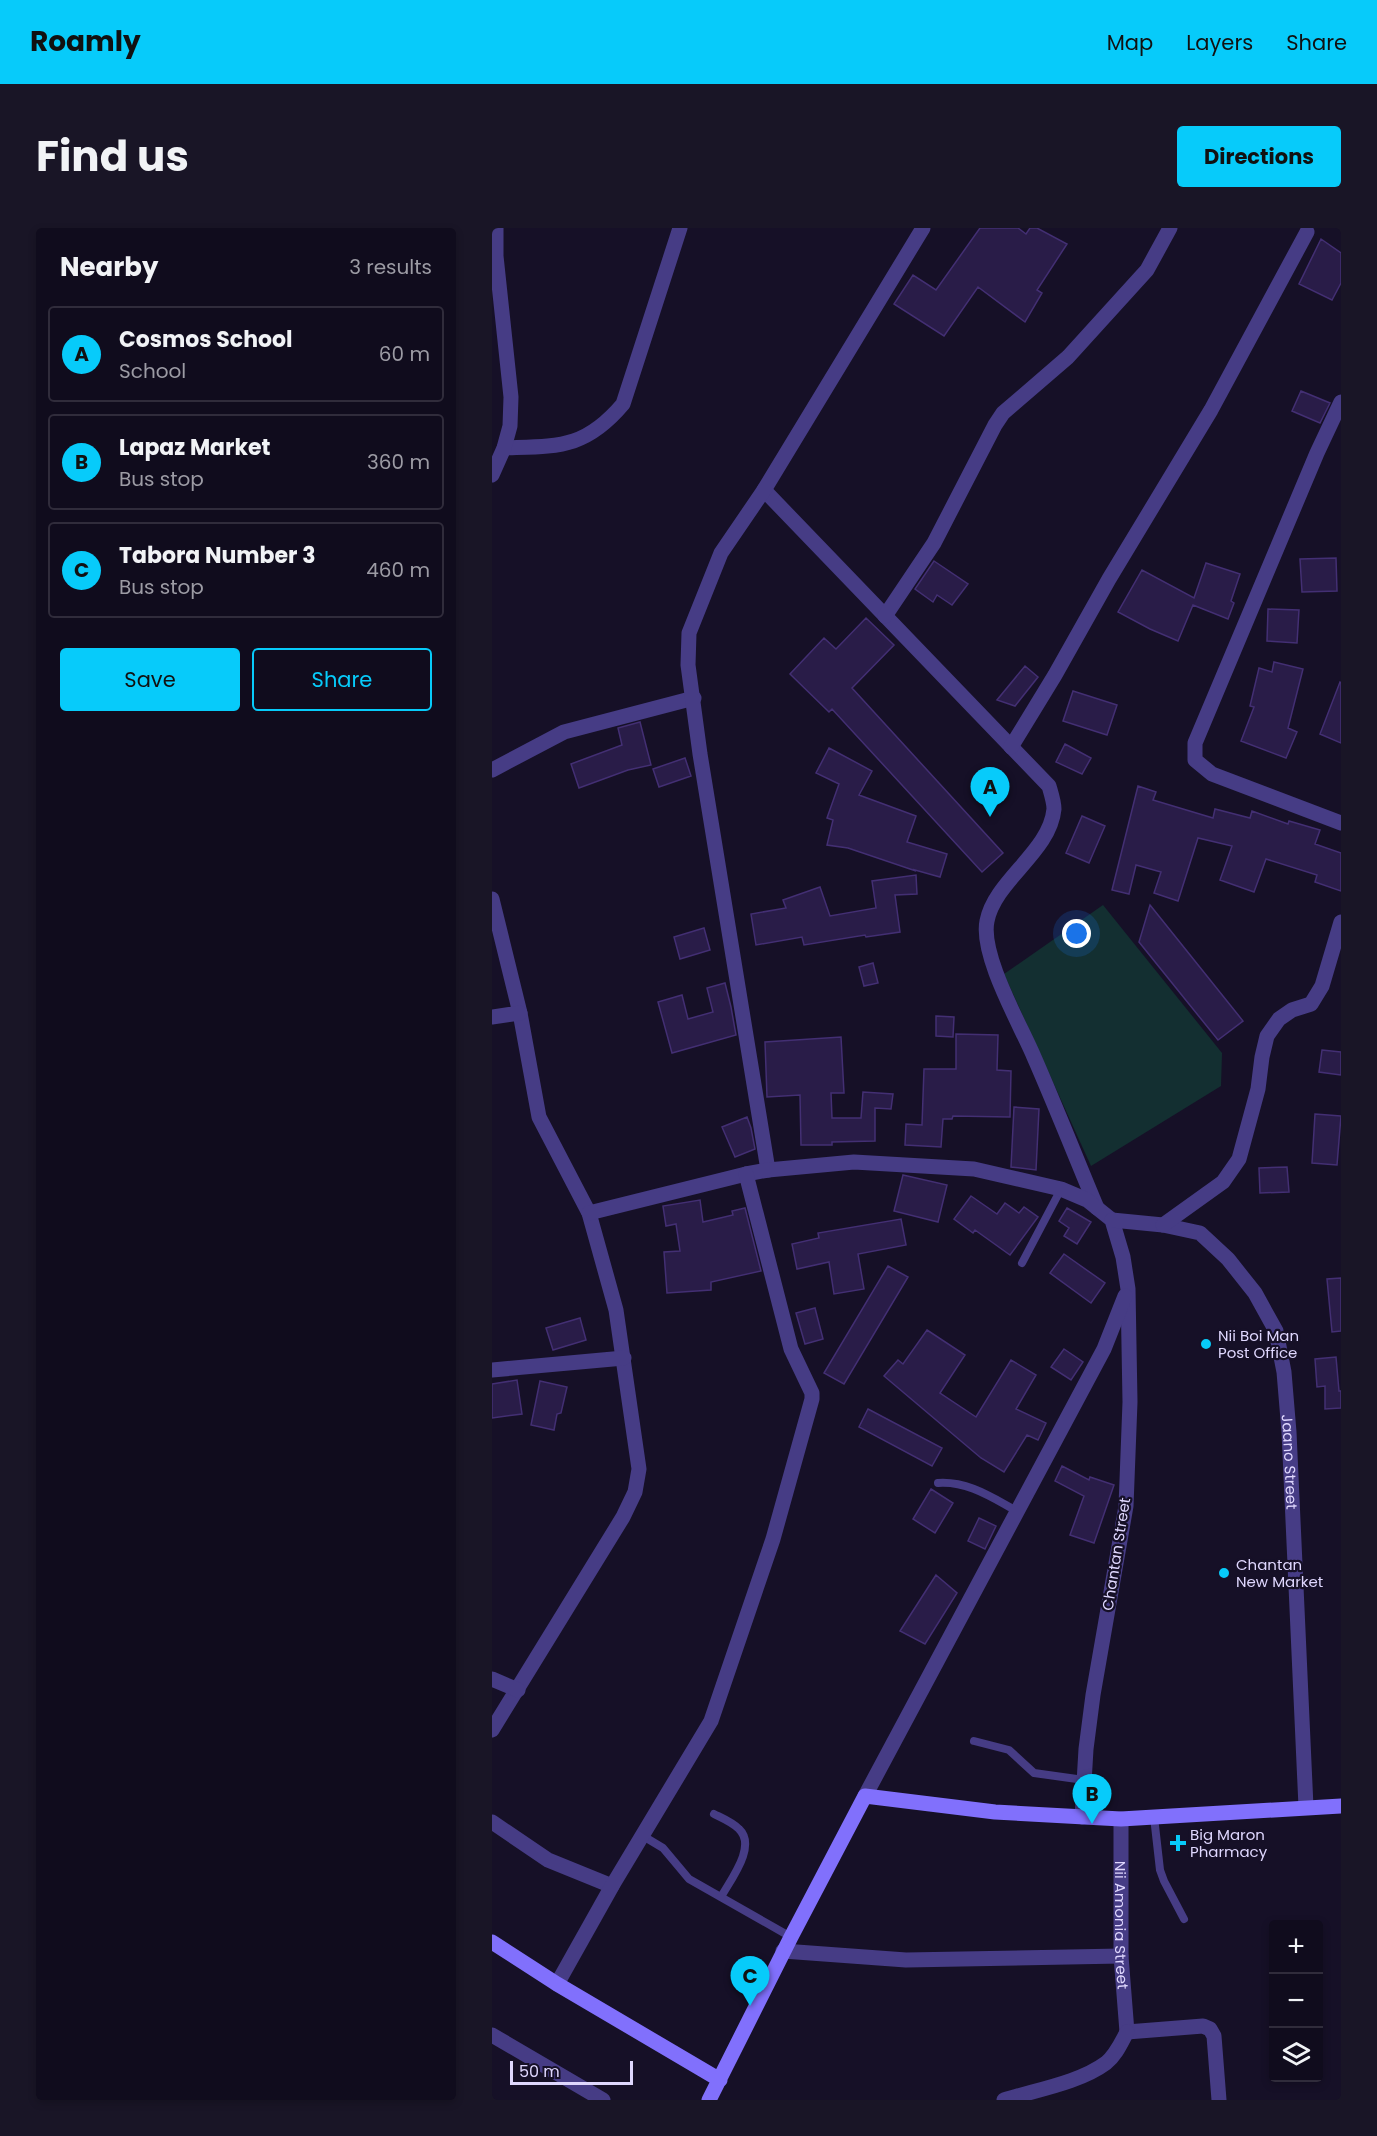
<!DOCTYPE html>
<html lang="en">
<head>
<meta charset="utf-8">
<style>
  body { margin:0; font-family:Poppins,sans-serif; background:#191526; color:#f1f3f6 }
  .controls { position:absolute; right:18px; bottom:18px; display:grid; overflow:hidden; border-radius:6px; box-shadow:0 3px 9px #0003 }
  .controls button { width:54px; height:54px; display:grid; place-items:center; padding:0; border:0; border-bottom:2px solid #302c3b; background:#100c1d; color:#f1f3f6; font:30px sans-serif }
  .scale { position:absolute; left:18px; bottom:15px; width:123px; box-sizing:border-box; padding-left:6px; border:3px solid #dfd7fe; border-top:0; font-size:16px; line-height:21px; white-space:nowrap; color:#dfd7fe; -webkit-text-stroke:4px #161027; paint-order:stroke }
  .you { position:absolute; left:585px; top:706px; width:21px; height:21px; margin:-15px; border:4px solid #fff; border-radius:50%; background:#1a73e8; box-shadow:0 0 0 9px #1a73e833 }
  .badge { display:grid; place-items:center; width:39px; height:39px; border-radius:50%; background:#07cbfa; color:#111; font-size:20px; font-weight:700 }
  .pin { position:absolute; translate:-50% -50px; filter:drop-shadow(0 2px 3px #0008) }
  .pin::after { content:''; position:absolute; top:32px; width:21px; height:18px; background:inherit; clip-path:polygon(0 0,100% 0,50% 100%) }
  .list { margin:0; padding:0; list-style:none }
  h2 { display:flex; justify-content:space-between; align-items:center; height:78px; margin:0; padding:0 24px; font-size:26px }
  h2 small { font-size:20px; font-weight:400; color:#9c9ba4 }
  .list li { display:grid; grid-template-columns:39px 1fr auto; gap:18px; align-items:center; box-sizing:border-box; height:96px; margin:0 12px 12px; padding:0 12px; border:2px solid #302c3b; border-radius:6px }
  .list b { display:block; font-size:22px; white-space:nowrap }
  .list p { margin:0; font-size:20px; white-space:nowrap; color:#9c9ba4 }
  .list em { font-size:20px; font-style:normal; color:#9c9ba4 }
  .actions { display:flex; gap:12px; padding:18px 24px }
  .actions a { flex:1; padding:14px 0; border:2px solid #07cbfa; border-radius:6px; text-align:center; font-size:21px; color:#07cbfa }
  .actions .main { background:#07cbfa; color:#111 }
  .icon { flex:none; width:33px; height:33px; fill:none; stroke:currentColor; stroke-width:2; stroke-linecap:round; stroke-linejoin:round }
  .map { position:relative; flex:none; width:849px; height:1872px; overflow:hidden; border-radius:6px }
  header { display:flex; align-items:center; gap:36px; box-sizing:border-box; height:84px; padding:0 30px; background:#07cbfa; color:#111 }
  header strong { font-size:28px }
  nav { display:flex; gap:33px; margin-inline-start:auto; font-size:21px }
  .intro { display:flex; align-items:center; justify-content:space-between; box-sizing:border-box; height:144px; padding:0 36px }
  h1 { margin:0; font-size:42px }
  .button { padding:15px 27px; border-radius:6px; background:#07cbfa; color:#111; font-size:21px; font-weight:700 }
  main { display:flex; gap:36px; padding:0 36px }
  aside { flex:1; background:#100c1d; border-radius:6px; box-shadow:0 3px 9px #0003 }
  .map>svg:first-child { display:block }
  .green { fill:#132f31 }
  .building { fill:#291c48; stroke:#432f73; stroke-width:1.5 }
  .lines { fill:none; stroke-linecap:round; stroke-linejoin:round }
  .lane { stroke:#463c85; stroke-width:8 }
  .street { stroke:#463c85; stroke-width:15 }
  .secondary { stroke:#8170fc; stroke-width:15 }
  .poi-dot { fill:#07cbfa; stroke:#161027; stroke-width:2 }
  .labels { text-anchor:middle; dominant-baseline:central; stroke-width:4.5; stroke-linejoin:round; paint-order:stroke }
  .poi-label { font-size:15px; fill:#dfd7fe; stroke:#161027; text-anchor:start }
  .street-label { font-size:15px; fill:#dfd7fe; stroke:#161027 }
</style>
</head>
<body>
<header>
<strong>Roamly</strong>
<nav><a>Map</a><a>Layers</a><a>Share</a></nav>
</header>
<div class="intro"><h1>Find us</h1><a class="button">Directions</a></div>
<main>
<aside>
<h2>Nearby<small>3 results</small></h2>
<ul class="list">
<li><span class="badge">A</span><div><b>Cosmos School</b><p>School</p></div><em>60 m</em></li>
<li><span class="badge">B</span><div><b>Lapaz Market</b><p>Bus stop</p></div><em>360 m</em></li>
<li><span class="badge">C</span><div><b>Tabora Number 3</b><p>Bus stop</p></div><em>460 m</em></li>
</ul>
<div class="actions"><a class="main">Save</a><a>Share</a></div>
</aside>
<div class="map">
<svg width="849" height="1872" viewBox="0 0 849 1872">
  <rect width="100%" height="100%" fill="#161027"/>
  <path class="green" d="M611,677L730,825L729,858L599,938L512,746Z"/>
  <path class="building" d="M488,0H526L534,6L538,0H545L575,16L545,62L550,65L533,94L486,59L452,108L402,76L421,47L444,62Z
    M829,11L849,25V55L840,72L807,56Z
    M809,163L838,175L828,195L800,183Z
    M844,330L845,363L810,364L808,331Z
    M442,333L476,356L460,377L445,367L441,374L423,361Z
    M714,335L748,346L739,373L742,375L736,391L701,377L686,413L658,401L626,384L650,342L702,370Z
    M776,381L807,382L805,415L775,413Z
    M374,390L402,417L360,460L511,625L490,644L340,481L337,484L298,446L332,410L344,421Z
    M782,434L811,441L796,500L805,504L794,530L749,513L762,479L758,478L767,440L780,444Z
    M533,438L546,449L523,478L505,472Z
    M848,454L849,455V515L828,506Z
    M581,463L625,477L615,507L571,493Z
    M148,494L159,537L136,542L87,560L79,536L130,517L126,500Z
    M573,516L599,530L590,546L564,534Z
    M337,520L380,543L367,567L424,588L415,614L455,626L448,649L423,642L424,643L356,620L335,617L341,592L335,590L347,556L324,545Z
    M193,530L199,548L167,559L161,541Z
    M646,558L664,564L661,572L721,590L723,581L758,590L760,583L796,596L797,593L828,602L823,616L849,625V663L823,654L825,647L774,631L762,664L728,652L740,618L706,610L686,673L662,665L669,644L644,637L637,666L620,662Z
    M590,588L613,598L597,635L574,625Z
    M424,647L425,666L403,667L408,704L374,709L373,707L312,717L310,709L264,717L259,686L294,680L291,672L328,659L338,688L384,680L380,653Z
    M658,677L751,793L726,812L647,714Z
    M212,700L218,722L188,731L182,709Z
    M381,735L386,755L372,758L367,739Z
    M233,755L239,779L244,807L180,825L166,774L190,767L196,791L221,784L215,760Z
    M444,788L462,789L461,809L444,808Z
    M464,806L506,807L505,842L519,843L518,889L461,888L460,891H451L449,919L413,917L414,896L430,897L432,841H464Z
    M349,809L352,865H339L340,890H369L371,864L401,866L399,881L383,880V913L340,914V917H309L308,867L275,869L273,814Z
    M830,822L849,824V847L827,844Z
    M522,879L547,881L544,942L519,939Z
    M823,886L849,888L845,937L820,935Z
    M255,889L259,900L263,921L243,929L230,899Z
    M795,939L797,964L768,965L767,940Z
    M411,947L455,957L446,994L402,983Z
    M479,968L505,986L513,975L527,985L532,979L546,989L518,1027L483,1002L481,1005L462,991Z
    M208,972L211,994L241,987L240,983L253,980L269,1043L219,1054V1062L175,1065L172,1024L188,1023L184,996L174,998L171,978Z
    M575,980L599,994L585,1016L572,1008L577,1000L567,993Z
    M409,991L414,1017L366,1026L372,1061L342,1066L337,1034L305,1041L300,1016L327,1010L326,1005Z
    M572,1026L613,1055L599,1075L558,1045Z
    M396,1038L416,1049L352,1156L332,1145Z
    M849,1050V1103L840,1104L835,1051Z
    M323,1080L331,1111L313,1116L304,1085Z
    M88,1090L94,1112L61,1122L54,1100Z
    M435,1102L473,1127L448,1165L484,1189L519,1132L544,1147L524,1181L554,1195L546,1212L535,1207L512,1244L489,1230L392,1148L406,1132L411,1136Z
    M572,1121L591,1134L579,1152L559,1139Z
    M844,1129L847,1163H849V1180L833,1181V1158L825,1159L823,1131Z
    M25,1152L30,1186L0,1190V1156Z
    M48,1153L75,1159L69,1185L65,1186L62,1202L39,1197Z
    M376,1181L450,1220L440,1238L367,1199Z
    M570,1238L597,1252L598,1249L622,1257L602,1315L578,1307L592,1268L563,1253Z
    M439,1261L461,1275L443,1305L421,1291Z
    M487,1290L504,1298L493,1321L476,1313Z
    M444,1347L465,1365L433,1416L408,1403Z"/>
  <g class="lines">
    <path class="lane" d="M530,1035L569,961
      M446,1255C476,1253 499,1269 525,1283
      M482,1513L517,1522L542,1545L592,1552
      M222,1586C230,1590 240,1594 247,1601C265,1618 239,1651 229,1669
      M662,1589L668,1642L672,1653L692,1691
      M151,1608L171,1620L197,1651L299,1709"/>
    <g class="street">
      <path d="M849,174L825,225L703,515V532L720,546L849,595"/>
      <path d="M12,220C66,218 93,221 131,176L188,0"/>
      <path d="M0,247L12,220L18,198L19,169L4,28V0"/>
      <path d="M272,262L557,558C559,565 562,574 562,581C558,624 503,652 495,693C488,727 528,796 542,829C564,879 584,930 605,980"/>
      <path d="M393,388L442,315L503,197L511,185L576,129L655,42L678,0"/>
      <path d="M519,519L563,447L617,351L719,182L815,4"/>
      <path d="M0,542L72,504L202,470"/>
      <path d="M0,671L28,785L47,889L97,985L124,1082L147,1241L143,1264L131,1289L0,1502"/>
      <path d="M0,789L28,785"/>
      <path d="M276,942L208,526L196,437L197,405L229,325L272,262L431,0"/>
      <path d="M97,985L254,946L276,942L362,934L482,941L569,961L595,972L620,992L631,1029L636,1061L638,1174L634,1278L601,1467L594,1521L590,1589"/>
      <path id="s1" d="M620,992L671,997L708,1005L736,1031L763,1065L784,1103L792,1144L797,1204L814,1579"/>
      <path d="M671,997L731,954L747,931L766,861L770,829L775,808L787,791L800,782L819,776L830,758L849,694"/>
      <path d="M0,1142L132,1130"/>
      <path d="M0,1451L26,1462"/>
      <path d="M373,1568L612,1121L633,1068"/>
      <path id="s2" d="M629,1591V1728L635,1804"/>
      <path d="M0,1594L56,1632L120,1658"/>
      <path d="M291,1723L414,1732L629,1728"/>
      <path d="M65,1756L120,1658L219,1493L281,1311L320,1171V1165L299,1121L254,946"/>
      <path d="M635,1804L711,1798L718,1801L722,1808L727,1872"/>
      <path d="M0,1807L111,1872"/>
      <path d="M512,1872C543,1862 587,1855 614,1835C624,1827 629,1815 635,1804"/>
    </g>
    <path class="secondary" d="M0,1714L65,1756L228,1852
      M217,1872L299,1709L373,1568L503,1584L629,1591L849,1578"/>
  </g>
  <g class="poi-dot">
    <circle cx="714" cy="1116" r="6"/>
    <circle cx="732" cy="1345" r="6"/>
    <path d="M683 1606h6v6h6v6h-6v6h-6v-6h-6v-6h6z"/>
  </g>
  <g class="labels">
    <g class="poi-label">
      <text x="726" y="1107">Nii Boi Man<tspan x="726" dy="17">Post Office</tspan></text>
      <text x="744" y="1336">Chantan<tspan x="744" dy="17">New Market</tspan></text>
      <text x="698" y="1606">Big Maron<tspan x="698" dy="17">Pharmacy</tspan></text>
    </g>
    <g class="street-label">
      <text stroke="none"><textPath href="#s1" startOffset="346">Jaano Street</textPath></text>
      <text transform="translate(624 1326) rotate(-81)">Chantan Street</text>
      <text stroke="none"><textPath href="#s2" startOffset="106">Nii Amonia Street</textPath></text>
    </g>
  </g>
</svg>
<div class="controls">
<button>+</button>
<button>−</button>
<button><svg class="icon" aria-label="layers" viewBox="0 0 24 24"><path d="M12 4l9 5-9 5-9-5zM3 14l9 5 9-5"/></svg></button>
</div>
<div class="scale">50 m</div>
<div class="you"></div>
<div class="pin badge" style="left:498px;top:589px">A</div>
<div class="pin badge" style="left:600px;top:1596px">B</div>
<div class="pin badge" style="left:258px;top:1778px">C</div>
</div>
</main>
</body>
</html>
